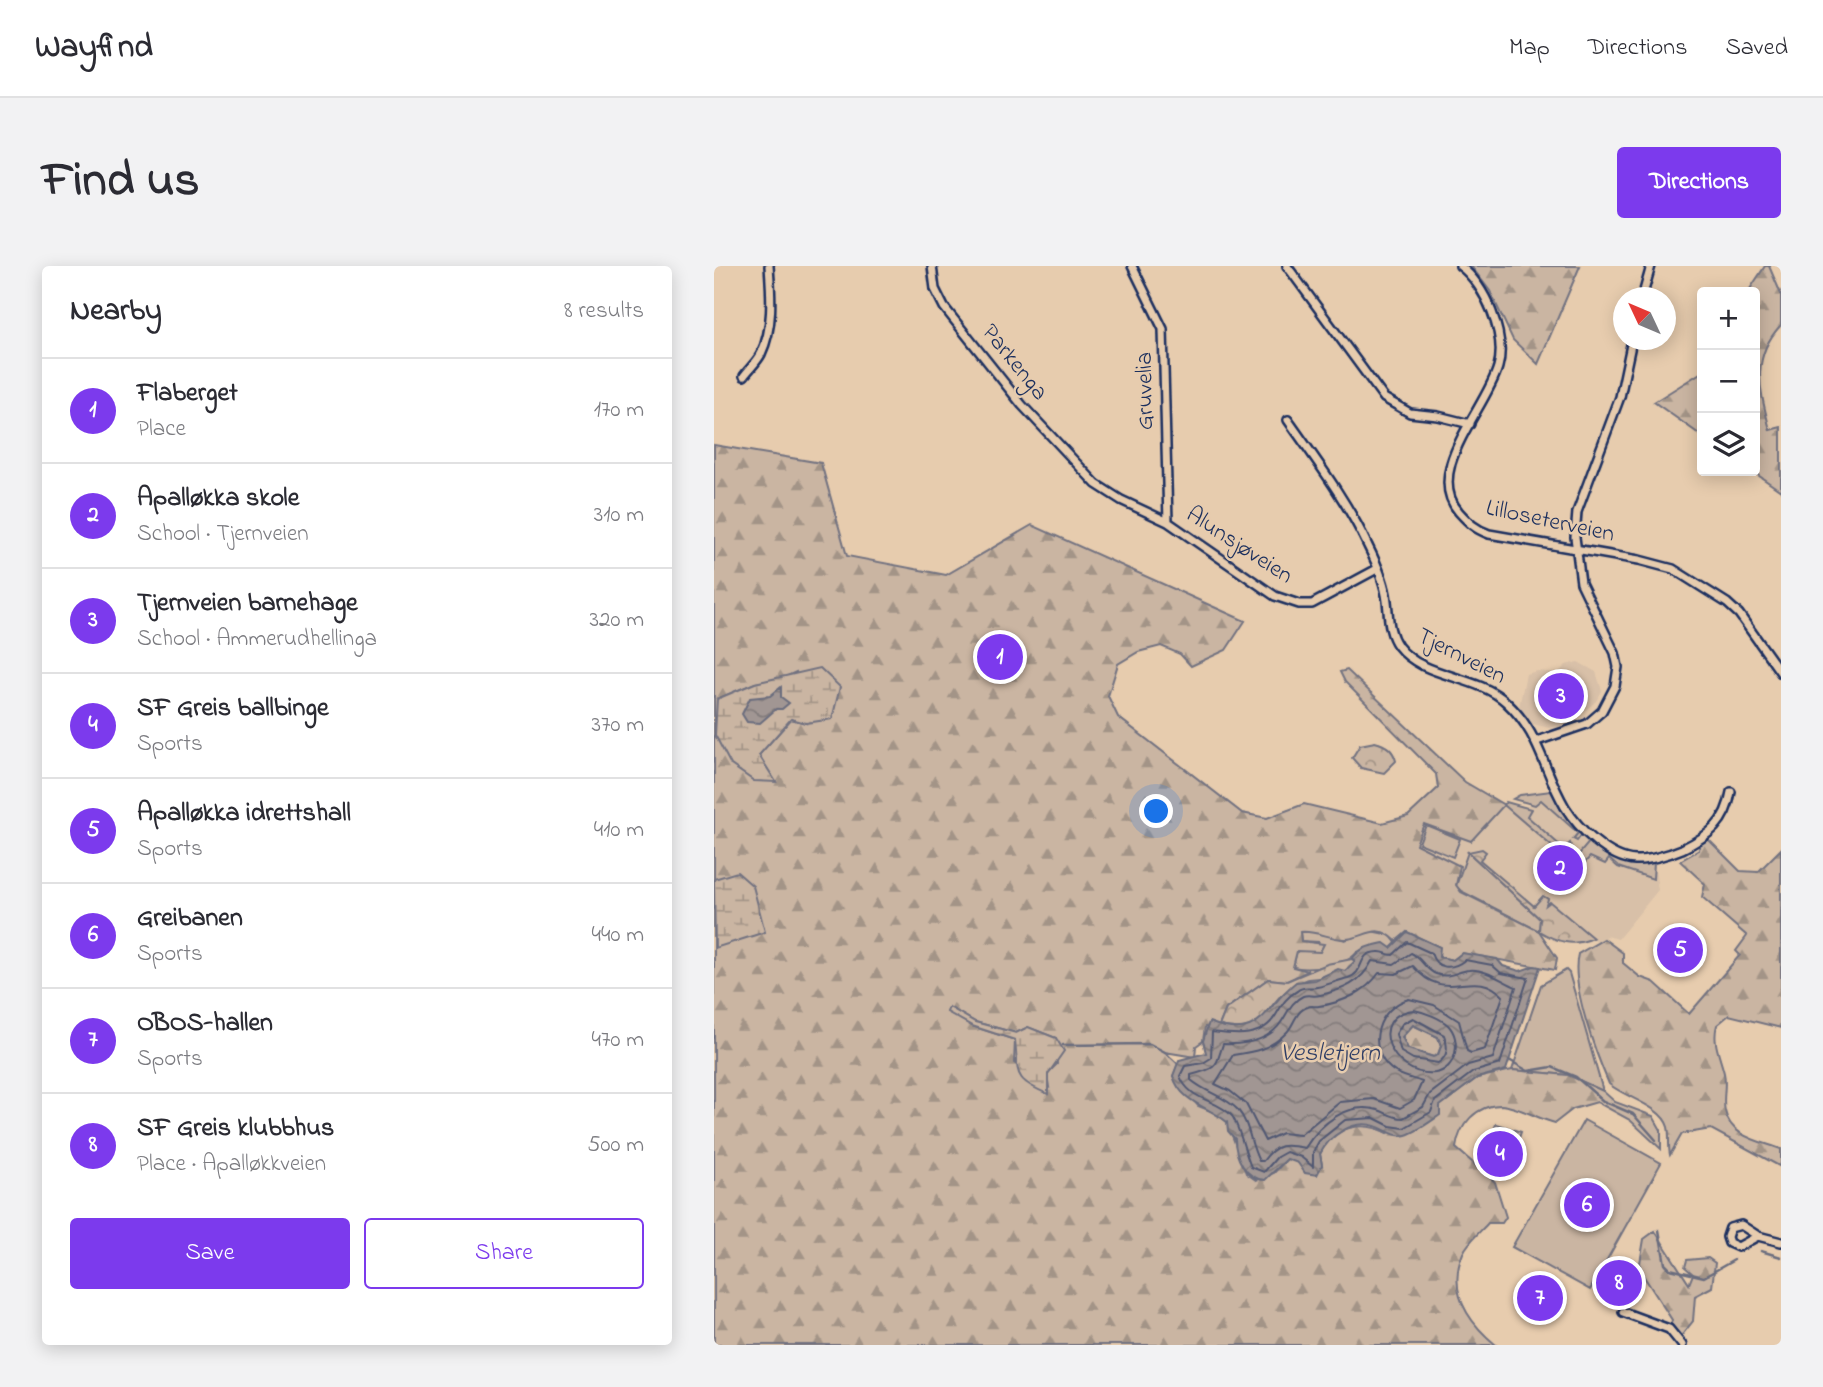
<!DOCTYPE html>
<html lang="en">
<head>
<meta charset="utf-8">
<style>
  body { margin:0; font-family:"Indie Flower",sans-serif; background:#f2f2f3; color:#2b2b33 }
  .controls { position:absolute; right:21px; top:21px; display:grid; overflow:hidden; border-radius:7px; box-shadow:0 4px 18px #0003 }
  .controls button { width:63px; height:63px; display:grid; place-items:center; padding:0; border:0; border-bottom:2px solid #e1e1e2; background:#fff; color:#2b2b33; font:35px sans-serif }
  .compass { position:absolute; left:899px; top:21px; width:63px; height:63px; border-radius:50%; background:#fff; box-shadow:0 4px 18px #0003; rotate:314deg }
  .you { position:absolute; left:443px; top:546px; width:24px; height:24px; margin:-18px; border:5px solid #fff; border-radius:50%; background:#1a73e8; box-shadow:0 0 0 10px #1a73e833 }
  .badge { display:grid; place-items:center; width:46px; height:46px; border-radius:50%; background:#7c3aed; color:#fff; font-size:23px; font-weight:700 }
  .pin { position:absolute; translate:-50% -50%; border:4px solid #fff; box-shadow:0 2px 7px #0006 }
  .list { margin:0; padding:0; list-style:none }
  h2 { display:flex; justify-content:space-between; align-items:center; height:91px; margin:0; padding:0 28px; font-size:30px }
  h2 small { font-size:23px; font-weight:400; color:#7c7c81 }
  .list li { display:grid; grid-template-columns:46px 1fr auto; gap:21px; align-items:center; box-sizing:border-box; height:105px; padding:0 28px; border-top:2px solid #e1e1e2 }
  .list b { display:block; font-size:26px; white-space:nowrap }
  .list p { margin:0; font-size:23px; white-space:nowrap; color:#7c7c81 }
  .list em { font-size:23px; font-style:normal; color:#7c7c81 }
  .actions { display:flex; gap:14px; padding:21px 28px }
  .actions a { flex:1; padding:16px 0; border:2px solid #7c3aed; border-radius:7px; text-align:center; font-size:24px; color:#7c3aed }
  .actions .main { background:#7c3aed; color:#fff }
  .icon { flex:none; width:38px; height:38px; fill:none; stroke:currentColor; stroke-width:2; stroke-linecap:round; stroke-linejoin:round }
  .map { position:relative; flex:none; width:1067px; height:1079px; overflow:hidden; border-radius:7px }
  header { display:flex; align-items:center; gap:42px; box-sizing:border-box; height:98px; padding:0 35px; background:#fff; border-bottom:2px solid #e1e1e2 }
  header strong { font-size:33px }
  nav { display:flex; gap:38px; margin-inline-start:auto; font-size:24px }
  .intro { display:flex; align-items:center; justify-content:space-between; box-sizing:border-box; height:168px; padding:0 42px }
  h1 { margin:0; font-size:49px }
  .button { padding:18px 32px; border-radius:7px; background:#7c3aed; color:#fff; font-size:24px; font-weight:700 }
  main { display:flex; gap:42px; padding:0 42px }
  aside { flex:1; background:#fff; border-radius:7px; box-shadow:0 4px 18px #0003 }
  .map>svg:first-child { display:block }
  .built { fill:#d8c0a8 }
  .grass { fill:#cab5a2; stroke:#727280; stroke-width:2 }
  .forest { fill:url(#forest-firs); stroke:#727280; stroke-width:2; fill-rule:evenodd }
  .wetland { fill:url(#wetland-marsh); stroke:#727280; stroke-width:2 }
  .park { fill:url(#park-crowns); stroke:#727280; stroke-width:2 }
  .water { fill:url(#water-waves); stroke:#6b6d7e; stroke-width:2; fill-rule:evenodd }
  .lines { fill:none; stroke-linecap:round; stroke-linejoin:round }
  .shore { stroke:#515873; stroke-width:2 }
  .stream { stroke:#6b6d7e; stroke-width:2.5 }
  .street-casing { stroke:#1b2f5e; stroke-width:12 }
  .street { stroke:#e7ccae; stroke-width:7 }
  .labels { text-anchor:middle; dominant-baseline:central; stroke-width:5; stroke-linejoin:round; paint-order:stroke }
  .street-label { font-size:24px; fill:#1b2f5e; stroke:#e7ccae }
  .water-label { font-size:26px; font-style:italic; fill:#2f3e66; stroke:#e7ccae }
</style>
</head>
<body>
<header>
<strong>Wayfind</strong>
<nav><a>Map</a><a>Directions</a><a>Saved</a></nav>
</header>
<div class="intro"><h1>Find us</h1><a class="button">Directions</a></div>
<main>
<aside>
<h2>Nearby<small>8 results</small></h2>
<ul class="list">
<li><span class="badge">1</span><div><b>Flaberget</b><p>Place</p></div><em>170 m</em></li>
<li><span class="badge">2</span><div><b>Apalløkka skole</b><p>School · Tjernveien</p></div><em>310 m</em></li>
<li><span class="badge">3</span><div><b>Tjernveien barnehage</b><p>School · Ammerudhellinga</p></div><em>320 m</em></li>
<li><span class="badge">4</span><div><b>SF Greis ballbinge</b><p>Sports</p></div><em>370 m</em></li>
<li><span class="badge">5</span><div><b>Apalløkka idrettshall</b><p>Sports</p></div><em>410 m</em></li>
<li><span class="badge">6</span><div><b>Greibanen</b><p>Sports</p></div><em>440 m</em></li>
<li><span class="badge">7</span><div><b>OBOS-hallen</b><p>Sports</p></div><em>470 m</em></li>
<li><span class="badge">8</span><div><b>SF Greis klubbhus</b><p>Place · Apalløkkveien</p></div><em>500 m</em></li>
</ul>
<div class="actions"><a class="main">Save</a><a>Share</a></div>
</aside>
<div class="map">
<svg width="1067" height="1079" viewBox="0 0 1067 1079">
  <defs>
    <pattern id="forest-firs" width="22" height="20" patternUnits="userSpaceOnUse" patternTransform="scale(1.75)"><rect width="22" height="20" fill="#cab5a2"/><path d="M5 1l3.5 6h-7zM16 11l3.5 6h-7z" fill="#a39487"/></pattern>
    <pattern id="wetland-marsh" width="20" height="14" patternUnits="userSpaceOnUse" patternTransform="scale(1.75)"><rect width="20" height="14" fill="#cab5a2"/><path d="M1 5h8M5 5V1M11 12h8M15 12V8" fill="none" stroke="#a39487"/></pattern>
    <pattern id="park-crowns" width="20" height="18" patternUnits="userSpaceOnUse" patternTransform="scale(1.75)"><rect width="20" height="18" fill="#cab5a2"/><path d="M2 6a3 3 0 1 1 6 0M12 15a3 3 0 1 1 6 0" fill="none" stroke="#a39487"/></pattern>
    <pattern id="water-waves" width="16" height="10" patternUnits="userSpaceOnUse" patternTransform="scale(1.75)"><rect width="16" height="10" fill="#a19693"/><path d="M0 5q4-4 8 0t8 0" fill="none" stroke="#827b7b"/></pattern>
  </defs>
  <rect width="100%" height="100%" fill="#e7ccae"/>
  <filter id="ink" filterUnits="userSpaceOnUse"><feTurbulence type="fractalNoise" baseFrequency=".0143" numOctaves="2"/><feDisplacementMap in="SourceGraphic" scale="14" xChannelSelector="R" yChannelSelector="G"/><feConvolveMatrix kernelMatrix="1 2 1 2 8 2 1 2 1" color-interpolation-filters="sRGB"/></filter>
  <g filter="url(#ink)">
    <path class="built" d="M864,396L882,406L888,425L882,435L858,457L835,462L819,458L805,441L812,408L824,405L844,407L852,399Z
      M837,525L856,556L876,575L892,585L940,596L944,624L904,673L893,670L886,678L879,672L866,678L841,675L824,665L746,600L702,578L710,558L792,536L812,541Z"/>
    <path class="grass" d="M837,525L847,544L868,568L863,575L859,573L864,567L827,534L821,539L799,533L806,529Z
      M792,536L817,543L813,550L850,583L856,577L858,582L848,589L790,539Z
      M712,559L746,573L739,591L705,577Z
      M876,575L892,585L940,596L939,613L904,601L895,593L891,598L876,591L865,603L860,594Z
      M754,586L826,653L825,665L747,625L742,620Z
      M657,665L676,669L683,678L676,683L643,686C633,700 595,705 579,701L583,685L605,676L587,675L586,666H607L631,674Z
      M852,704L855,707L889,825L854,809L798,804L827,719Z
      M870,854L947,897L876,1024L798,981Z
      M782,858L807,866L794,904L769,896Z"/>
    <path class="forest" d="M757,0H866L824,98L799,74L776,25Z
      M1051,0H1055L1067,28V59C1036,92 1046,124 1056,164L1067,161V225L1038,205H1041V26H1034Z
      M988,106V170L940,136Z
      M0,179L107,197L133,290L232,309L318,259L531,355L512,384L477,400L466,388L447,380L424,386L404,398L394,430L404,451L528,547L553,552L590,538L668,557L694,550L724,522L722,508L631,416L626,406L633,404L751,516L790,539L757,575L710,558L702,578L746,600L742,619L747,626L825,665L843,692L841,704L748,687L739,694L725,691V681L693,666L682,675C662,654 650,674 630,673C615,673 602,664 586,666L587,675L610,678L606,686L583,685L579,701L594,705L573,715L554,713L512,743L505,760L491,761L489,775L482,780L481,791L451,786L464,798L459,810L484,840L502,847L513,856L532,907L542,914L560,907L573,893L608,899L606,888C620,861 647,853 674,867L725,840L763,812L798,804L854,809L889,825L901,836L939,850L947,864V883L916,854L883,836L859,843L841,857C824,853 804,840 787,839C762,839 745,859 742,882L781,916L792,951L788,957H774C766,966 754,976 749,987C733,1025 754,1056 782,1079H0ZM82,406L92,457L77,453L45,489L61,516L3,433L41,417L67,413ZM235,741L261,756L302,767L314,761L342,772L343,798L333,808L335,821L300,797L301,774L258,760Z
      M993,572L1026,605L1044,606L1067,583V762L1015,749L1003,759C998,776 1006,790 1010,807C1013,819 1008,833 1011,845C1016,871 1046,875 1067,883V901L997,863L968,868L956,889C954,880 956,870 954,861C948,840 910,831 895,818C882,788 856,719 864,688L890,673L909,687V697L926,711L940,716L975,748L1026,689L1022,685L1033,670L988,631L991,618L966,595L985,584L986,576Z
      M699,759L724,771L727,780L724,788L720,791L694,783L688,771Z
      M941,965L975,1018L979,1008L971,1001L973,994L994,992L1001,997L998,1021L981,1030L979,1055L964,1074L954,1068L958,1054L925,1003L930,973Z"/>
    <path class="wetland" d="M106,402L126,421L118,453L92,457L77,453L45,489L62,516L40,515L17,499L1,469L3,433L41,417Z
      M23,606L39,620L51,666L1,682L0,613Z
      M235,741L261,756L302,767L314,761L342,772L350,785L334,808V828C297,813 305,807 301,774L258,760L233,746Z"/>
    <path class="park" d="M661,476C672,479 679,483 682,495L670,507L647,502L638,492L646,479Z
      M768,583L772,586L766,594L820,640L829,630L834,633L832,639L836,636L879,672C859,681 843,676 825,665L826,653L754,586Z
      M638,693L641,695C634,710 608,712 594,713C589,714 584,718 580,720C546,739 557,771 505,760L512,743L554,713L573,715L613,698Z"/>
    <path class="water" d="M67,421V431L75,437L68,443H62L46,457L33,456L28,448L36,432L56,430Z
      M693,666L726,681L725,691L739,694L748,687L783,693L789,700L806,705L820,700L826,701L792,804L763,812L726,840V849C717,855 703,866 692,869C681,872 671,863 661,860C639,853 615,870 606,888L608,899L603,909L591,907L584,897L573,893L551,914C531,913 521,891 521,873L514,865L513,856C494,840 467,837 459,810L465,794L492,787L489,775L495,756C547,777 549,742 582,716L601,714L624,703L631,705L641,695L638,693C646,681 656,680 670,677L677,682ZM699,759L724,771L727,780L724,789L719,791L694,783L688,771Z"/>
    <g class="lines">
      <path class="shore" d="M693,676L717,687C722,704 738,704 751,694L778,699L787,707L814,712L786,798L759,806L721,835L717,846L690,862L676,860L660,852L631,854L605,875L599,886V901L587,891L572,886L563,891L550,906L537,901C531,888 525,859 518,850C503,833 475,835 466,810L471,800L489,797L497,792L498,766C521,769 548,773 562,749C568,739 572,731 583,725C590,719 595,723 603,721C614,719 625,714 634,712C653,706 641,687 664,686C670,685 673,689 679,689Z
        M697,687C708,692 711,704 722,708C736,713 743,705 755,704C770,702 788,715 802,721L779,792L754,799L716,828L709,841L689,852C679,852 673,847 664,844C633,835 606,858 591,882C570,878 562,877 549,895H545C536,879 536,858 524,844C511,830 492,827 477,814V809C504,802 501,802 509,778C531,779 555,776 568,755C574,746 578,735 589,730C595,728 600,731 606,729C629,724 647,717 658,695L680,698Z
        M699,700C733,741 758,698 789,730L771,783L757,787L753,785L745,755L720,739L695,733C664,741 651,781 677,803C686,811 699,812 708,816L700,834L686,842L660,833L626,836L586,869L568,867L551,875L532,838L516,825L501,818L519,789C540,786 557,783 573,766C580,759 582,744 594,741C597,739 601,741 605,740C628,737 652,726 665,707L682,708Z
        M700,744C711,746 726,752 734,759C748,773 743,804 721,807C677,812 651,749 700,744Z
        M699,752L730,769C734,780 735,790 724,797L699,793L687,786L682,768L688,758Z"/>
      <path class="stream" d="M349,779L436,778L451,786
        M795,794L814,805L838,801L862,811L889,835L919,848L942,874
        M945,964L951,998L956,1003L990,1011L1020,994
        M1047,985L1067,991"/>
      <defs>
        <path id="street" d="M218,0L221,23L230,41L308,139L382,218L407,234L454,256L561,330L585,338H598L663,303
          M418,0L449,63L454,256
          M573,0L670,132L696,147L724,150L756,158
          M746,0C771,18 793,70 784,101C772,143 709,205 745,246C755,257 761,263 775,268L925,294L959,303L1013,337L1025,348L1067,407
          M928,32L937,0
          M30,110C35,103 43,96 47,88C60,61 57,28 55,0
          M574,154C602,194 633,235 654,280C662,296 671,316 673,335C675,351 674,366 684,380C709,413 762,408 792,436C826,467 829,504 851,541C864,562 895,593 921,594C934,595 956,588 968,583C995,570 1012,557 1017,526
          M823,475L873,458L888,445L901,420L904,401L901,387L867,317L861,271L863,246L906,131L918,74
          M1044,970L1024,981L1015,977L1013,971L1016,962L1027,959L1044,970L1067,976
          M909,1046L955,1063L968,1079"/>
      </defs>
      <use href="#street" class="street-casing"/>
      <use href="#street" class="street"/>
    </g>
  </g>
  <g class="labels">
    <g class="street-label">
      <text transform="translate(300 97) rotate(51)">Parkenga</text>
      <text transform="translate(432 125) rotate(-91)">Gruvelia</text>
      <text transform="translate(836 256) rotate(12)">Lilloseterveien</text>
      <text transform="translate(525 280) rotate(33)">Alunsjøveien</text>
      <text transform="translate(747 391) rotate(27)">Tjernveien</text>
    </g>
    <g class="water-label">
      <text x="616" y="788">Vesletjern</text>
    </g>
  </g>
</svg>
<div class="controls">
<button>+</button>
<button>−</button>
<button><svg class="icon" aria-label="layers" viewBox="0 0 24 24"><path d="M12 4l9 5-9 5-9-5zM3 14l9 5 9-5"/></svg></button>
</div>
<svg class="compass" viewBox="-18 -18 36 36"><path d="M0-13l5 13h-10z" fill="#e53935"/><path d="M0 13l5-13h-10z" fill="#7c7c81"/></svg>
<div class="you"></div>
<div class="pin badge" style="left:286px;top:391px">1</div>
<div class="pin badge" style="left:846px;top:602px">2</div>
<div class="pin badge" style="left:847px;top:430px">3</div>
<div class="pin badge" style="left:786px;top:888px">4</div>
<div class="pin badge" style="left:966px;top:684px">5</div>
<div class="pin badge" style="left:873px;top:939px">6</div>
<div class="pin badge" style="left:826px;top:1032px">7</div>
<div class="pin badge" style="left:905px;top:1017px">8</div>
</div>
</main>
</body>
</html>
